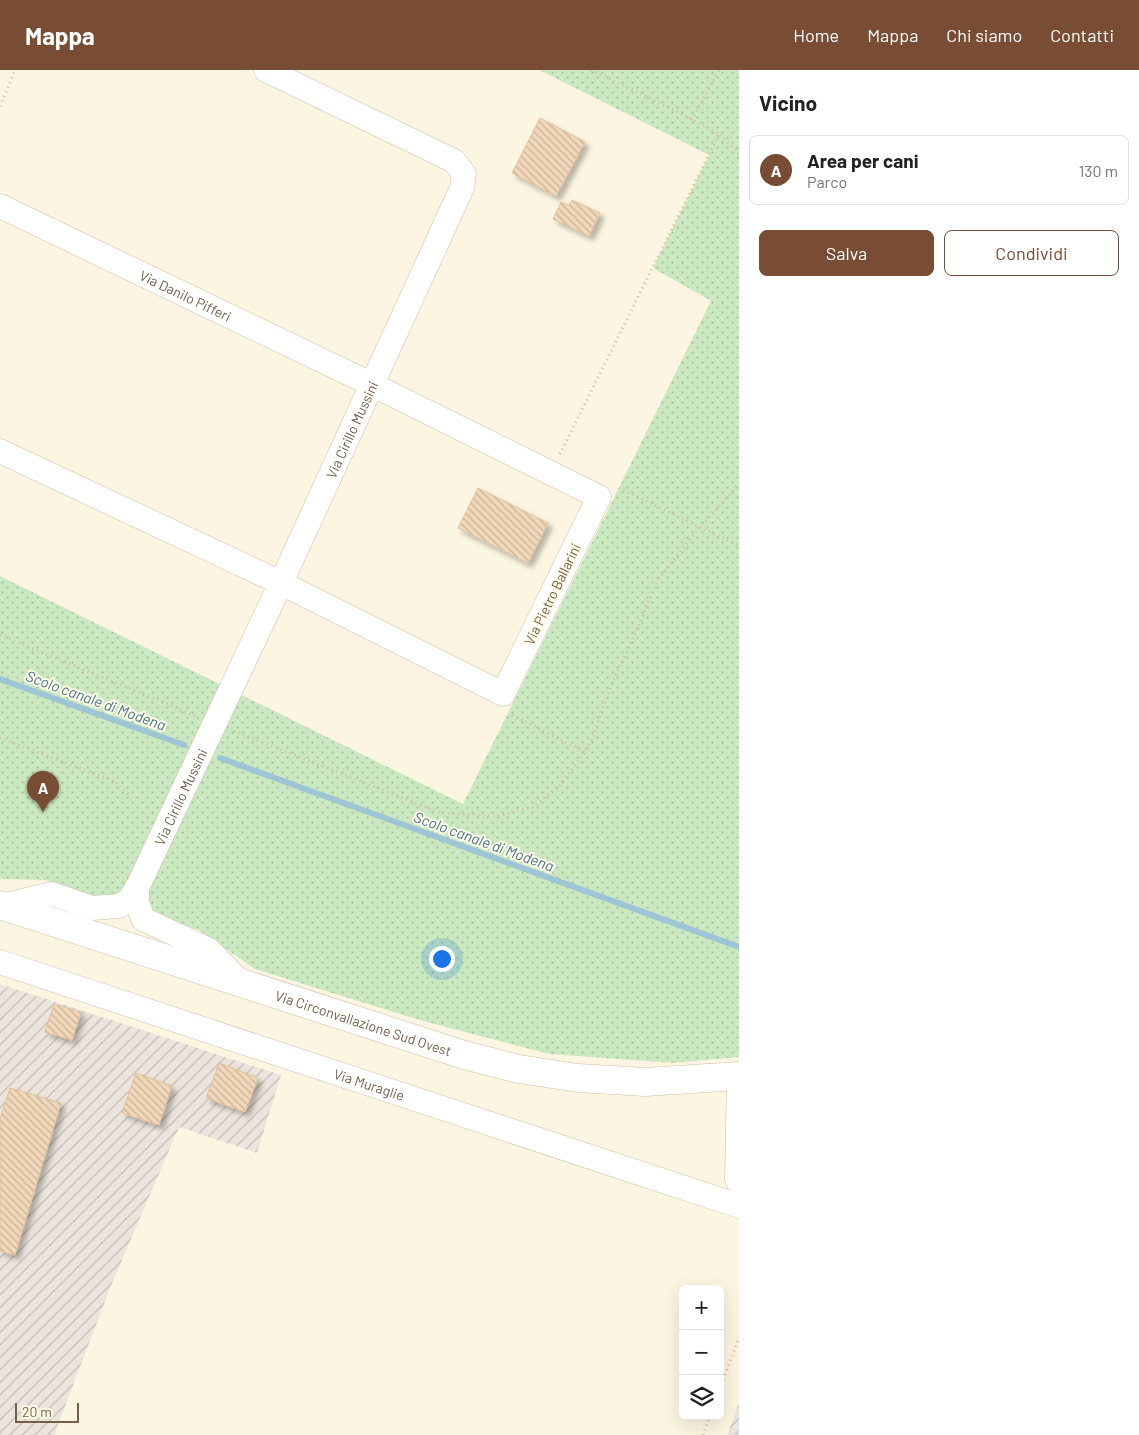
<!DOCTYPE html>
<html lang="it">
<head>
<meta charset="utf-8">
<style>
  body { margin:0; font-family:Barlow,sans-serif; background:#f2f2f2; color:#202124 }
  .controls { position:absolute; right:15px; bottom:15px; display:grid; overflow:hidden; border-radius:8px; box-shadow:0 5px 20px #0002 }
  .controls button { width:45px; height:45px; display:grid; place-items:center; padding:0; border:0; border-bottom:1px solid #e0e0e0; background:#fff; color:#202124; font:25px sans-serif }
  .scale { position:absolute; left:15px; bottom:12px; width:64px; box-sizing:border-box; padding-left:5px; border:2px solid #735e48; border-top:0; font-size:14px; line-height:18px; white-space:nowrap; color:#735e48; -webkit-text-stroke:4px #fff9e7; paint-order:stroke }
  .you { position:absolute; left:441px; top:888px; width:18px; height:18px; margin:-12px; border:4px solid #fff; border-radius:50%; background:#1a73e8; box-shadow:0 0 0 8px #1a73e833 }
  .badge { display:grid; place-items:center; width:32px; height:32px; border-radius:50%; background:#794d34; color:#fff; font-size:16px; font-weight:700 }
  .pin { position:absolute; translate:-50% -41px; filter:drop-shadow(0 1px 2px #0008) }
  .pin::after { content:''; position:absolute; top:26px; width:18px; height:15px; background:inherit; clip-path:polygon(0 0,100% 0,50% 100%) }
  .list { margin:0; padding:0; list-style:none }
  h2 { display:flex; justify-content:space-between; align-items:center; height:65px; margin:0; padding:0 20px; font-size:21px }
  h2 small { font-size:16px; font-weight:400; color:#757577 }
  .list li { display:grid; grid-template-columns:32px 1fr auto; gap:15px; align-items:center; box-sizing:border-box; height:70px; margin:0 10px 10px; padding:0 10px; border:1px solid #e0e0e0; border-radius:8px }
  .list b { display:block; font-size:19px; white-space:nowrap }
  .list p { margin:0; font-size:16px; white-space:nowrap; color:#757577 }
  .list em { font-size:16px; font-style:normal; color:#757577 }
  .actions { display:flex; gap:10px; padding:15px 20px }
  .actions a { flex:1; padding:11px 0; border:1px solid #794d34; border-radius:8px; text-align:center; font-size:18px; color:#794d34 }
  .actions .main { background:#794d34; color:#fff }
  .icon { flex:none; width:28px; height:28px; fill:none; stroke:currentColor; stroke-width:2; stroke-linecap:round; stroke-linejoin:round }
  .map { position:relative; flex:none; width:739px; height:1365px; overflow:hidden }
  header { display:flex; align-items:center; gap:30px; box-sizing:border-box; height:70px; padding:0 25px; background:#794d34; color:#fff }
  header strong { font-size:24px }
  nav { display:flex; gap:28px; margin-inline-start:auto; font-size:18px }
  main { display:flex }
  aside { flex:1; background:#fff }
  .map>svg:first-child { display:block }
  .industrial { fill:url(#industrial-furrows) }
  .park { fill:url(#park-dots) }
  .lines { fill:none; stroke-linecap:round; stroke-linejoin:round }
  .stream { stroke:#9dc5d6; stroke-width:6 }
  .building { fill:url(#building-back-hatch); stroke:#e3c19a; filter:url(#shadow) }
  .street-casing { stroke:#cdbea8; stroke-width:25 }
  .secondary-casing { stroke:#d0bfa6; stroke-width:29 }
  .path { stroke:#d5bb9d; stroke-width:3; stroke-dasharray:1 4; stroke-linecap:butt }
  .street { stroke:#fff; stroke-width:24 }
  .secondary { stroke:#fff; stroke-width:28 }
  .labels { text-anchor:middle; dominant-baseline:central; stroke-width:4; stroke-linejoin:round; paint-order:stroke }
  .street-label { font-size:14px; fill:#735e48; stroke:#fff9e7 }
  .water-label { font-size:15px; font-style:italic; fill:#45778d; stroke:#fff9e7 }
</style>
</head>
<body>
<header>
<strong>Mappa</strong>
<nav><a>Home</a><a>Mappa</a><a>Chi siamo</a><a>Contatti</a></nav>
</header>
<main>
<div class="map">
<svg width="739" height="1365" viewBox="0 0 739 1365">
  <defs>
    <pattern id="industrial-furrows" width="10" height="10" patternUnits="userSpaceOnUse" patternTransform="scale(1.25)"><rect width="10" height="10" fill="#ebe5dd"/><path d="M-1 1l2-2M0 10L10 0M9 11l2-2" fill="none" stroke="#c3bdb5"/></pattern>
    <pattern id="park-dots" width="8" height="8" patternUnits="userSpaceOnUse" patternTransform="scale(1.25)"><rect width="8" height="8" fill="#cbe9c0"/><path d="M2 2h.1M6 6h.1" fill="none" stroke="#a9c09e" stroke-width="1.8" stroke-linecap="round"/></pattern>
    <pattern id="building-back-hatch" width="6" height="6" patternUnits="userSpaceOnUse" patternTransform="scale(1.25)"><rect width="6" height="6" fill="#f1d8b9"/><path d="M-1 5l2 2M0 0l6 6M5-1l2 2" fill="none" stroke="#c8b298"/></pattern>
    <filter id="shadow"><feDropShadow dx="4.5" dy="4.5" stdDeviation="2.5" flood-color="#0004"/></filter>
  </defs>
  <rect width="100%" height="100%" fill="#fcf5e1"/>
  <path class="industrial" d="M0,914L281,1005L257,1083L179,1057L111,1216L54,1365H0Z
    M739,1333V1365H727Z"/>
  <path class="park" d="M539,0H739V987L673,993L549,984L416,949L255,899L199,860L156,846L146,829L116,824L92,827L45,810L0,809V506L463,734L711,231L653,198L709,85Z"/>
  <g class="lines">
    <path class="stream" d="M0,609L184,675
      M220,688L739,877"/>
  </g>
  <path class="building" d="M540,48L585,72L556,126L512,103Z
    M572,130L600,143L589,166L553,149L561,132L569,135Z
    M478,418L548,453L528,493L458,458Z
    M54,934L81,942L72,970L45,962Z
    M219,993L258,1008L245,1042L206,1028Z
    M136,1003L172,1016L159,1055L122,1043Z
    M10,1018L61,1033L15,1185L0,1181V1049Z"/>
  <g class="lines">
    <defs>
      <g id="street">
        <path id="s1" d="M0,136L373,315L599,427L503,624L281,513L0,381"/>
        <path d="M137,818V832L143,849L209,880L241,913"/>
        <path id="s2" d="M1,836L52,824L92,838L119,836L129,830L137,818L281,513L462,118L464,104L454,91L266,0"/>
        <path id="s3" d="M0,892L739,1136"/>
        <path d="M739,1007L737,1109L739,1113"/>
      </g>
      <g id="secondary">
        <path id="s4" d="M0,835L464,985L519,999L578,1008L645,1012L739,1006"/>
      </g>
    </defs>
    <use href="#street" class="street-casing"/>
    <use href="#secondary" class="secondary-casing"/>
    <path class="path" d="M591,0L676,41L719,64L739,83
      M0,36L15,0
      M692,50L719,0
      M560,384L719,64
      M619,418L739,476
      M0,565L196,646
      M512,645L585,682
      M234,661L441,743L498,746L533,737L560,715L585,682L594,664L611,615L633,569L658,510L700,457L739,414
      M0,668L116,712L129,725
      M720,1319L739,1267
      M703,1365L710,1346"/>
    <use href="#street" class="street"/>
    <use href="#secondary" class="secondary"/>
  </g>
  <g class="labels">
    <g class="street-label">
      <text stroke="none"><textPath href="#s1" startOffset="206">Via Danilo Pifferi</textPath></text>
      <text stroke="none"><textPath href="#s2" startOffset="654">Via Cirillo Mussini</textPath></text>
      <text transform="translate(552 524) rotate(-64)">Via Pietro Ballarini</text>
      <text stroke="none"><textPath href="#s2" startOffset="249">Via Cirillo Mussini</textPath></text>
      <text stroke="none"><textPath href="#s4" startOffset="382">Via Circonvallazione Sud Ovest</textPath></text>
      <text stroke="none"><textPath href="#s3" startOffset="389">Via Muraglie</textPath></text>
    </g>
    <g class="water-label">
      <text transform="translate(96 630) rotate(20)">Scolo canale di Modena</text>
      <text transform="translate(484 771) rotate(20)">Scolo canale di Modena</text>
    </g>
  </g>
</svg>
<div class="controls">
<button>+</button>
<button>−</button>
<button><svg class="icon" aria-label="layers" viewBox="0 0 24 24"><path d="M12 4l9 5-9 5-9-5zM3 14l9 5 9-5"/></svg></button>
</div>
<div class="scale">20 m</div>
<div class="you"></div>
<div class="pin badge" style="left:43px;top:742px">A</div>
</div>
<aside>
<h2>Vicino<small></small></h2>
<ul class="list">
<li><span class="badge">A</span><div><b>Area per cani</b><p>Parco</p></div><em>130 m</em></li>
</ul>
<div class="actions"><a class="main">Salva</a><a>Condividi</a></div>
</aside>
</main>
</body>
</html>
